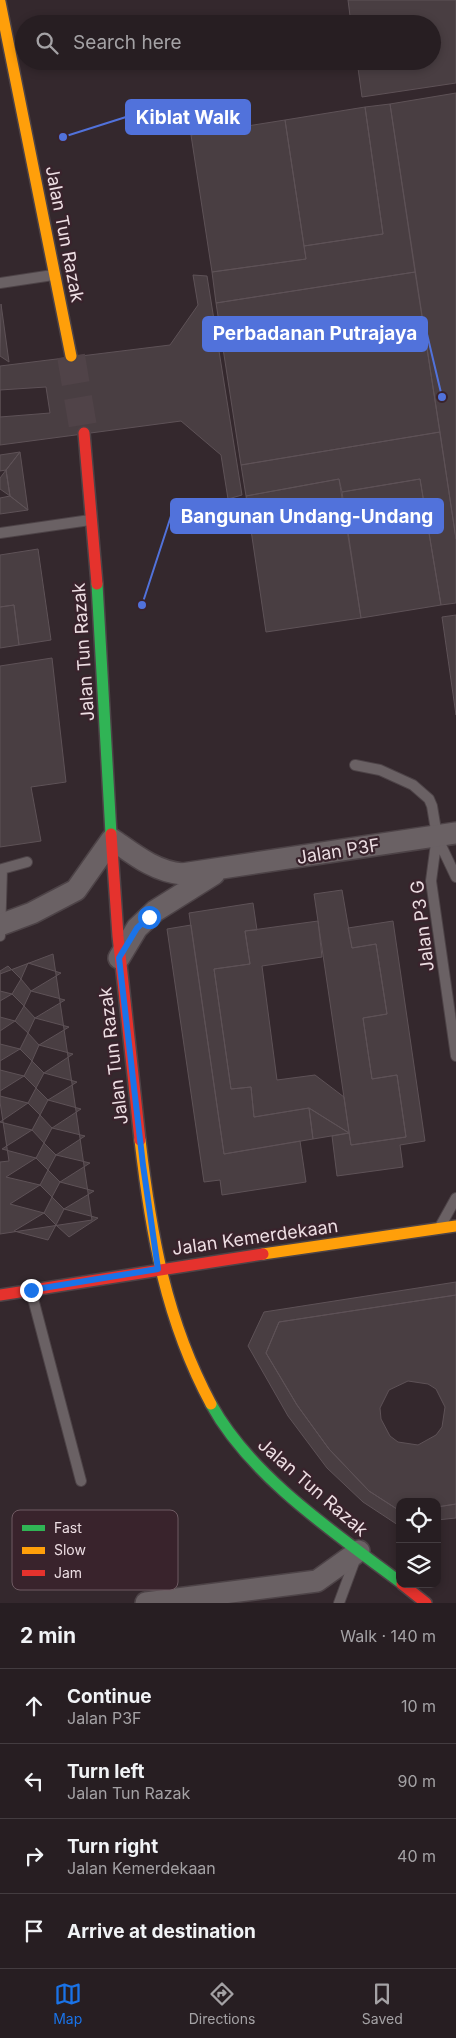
<!DOCTYPE html>
<html lang="en">
<head>
<meta charset="utf-8">
<style>
  body { margin:0; font-family:Inter,sans-serif; background:#332b2f; color:#f1f3f6 }
  .controls { position:absolute; right:15px; bottom:15px; display:grid; overflow:hidden; border-radius:10px; box-shadow:0 2px 8px #0003 }
  .controls button { width:45px; height:45px; display:grid; place-items:center; padding:0; border:0; border-bottom:1px solid #433c40; background:#271e22; color:#f1f3f6; font:25px sans-serif }
  .stop { position:absolute; width:15px; height:15px; margin:-11px; border:4px solid #1a73e8; border-radius:50%; background:#fff }
  .stop.end { background:#1a73e8; border-color:#fff; box-shadow:0 1px 5px #0008 }
  .list { margin:0; padding:0; list-style:none }
  h2 { display:flex; justify-content:space-between; align-items:center; height:65px; margin:0; padding:0 20px; font-size:21px }
  h2 small { font-size:16px; font-weight:400; color:#a4a2a5 }
  .list li { display:grid; grid-template-columns:32px 1fr auto; gap:15px; align-items:center; box-sizing:border-box; height:75px; padding:0 20px; border-top:1px solid #433c40 }
  .list b { display:block; font-size:19px; white-space:nowrap }
  .list p { margin:0; font-size:16px; white-space:nowrap; color:#a4a2a5 }
  .list em { font-size:16px; font-style:normal; color:#a4a2a5 }
  .icon { flex:none; width:28px; height:28px; fill:none; stroke:currentColor; stroke-width:2; stroke-linecap:round; stroke-linejoin:round }
  .map { position:relative; flex:none; width:456px; height:1603px; overflow:hidden }
  .search { position:absolute; background:#271e22; box-shadow:0 2px 8px #0003; left:15px; right:15px; top:15px; height:55px; display:flex; align-items:center; gap:12px; box-sizing:border-box; padding:0 18px; border-radius:28px; color:#a4a2a5; font-size:19px }
  .sheet { height:365px; background:#271e22 }
  nav { display:flex; justify-content:space-around; align-items:center; box-sizing:border-box; height:70px; border-top:1px solid #433c40; background:#271e22; font-size:14px; color:#a4a2a5 }
  nav a { display:grid; justify-items:center; gap:2px }
  nav .on { color:#1a73e8 }
  .map>svg:first-child { display:block }
  .building { fill:#493e42; stroke:#5e5257; fill-rule:evenodd }
  .lines { fill:none; stroke-linecap:round; stroke-linejoin:round }
  .secondary-tunnel { stroke:#504348; stroke-width:28; stroke-dasharray:28 14; stroke-linecap:butt }
  .lane-casing { stroke:#4d4347; stroke-width:12 }
  .street-casing { stroke:#4d4347; stroke-width:24 }
  .fast-casing { stroke:#4d4347; stroke-width:14 }
  .slow-casing { stroke:#4d4347; stroke-width:14 }
  .jam-casing { stroke:#4d4347; stroke-width:14 }
  .lane { stroke:#6a6164; stroke-width:10 }
  .street { stroke:#6a6164; stroke-width:21 }
  .fast { stroke:#30b455; stroke-width:11 }
  .slow { stroke:#ff9f0a; stroke-width:11 }
  .jam { stroke:#e5322d; stroke-width:11 }
  .route { stroke:#1a73e8; stroke-width:6 }
  .labels { text-anchor:middle; dominant-baseline:central; stroke-width:4.5; stroke-linejoin:round; paint-order:stroke }
  .street-label { font-size:18px; fill:#eddee3; stroke:#39232c }
  .key { fill:#39232c; stroke:#6f5b63; stroke-width:1 }
  .key-label { font-size:14px; fill:#eddee3 }
  .leader { fill:none; stroke:#5172db; stroke-width:2 }
  .callout-dot { fill:#5172db; stroke:#39232c; stroke-width:2 }
  .callout { fill:#5172db; stroke:#5172db; stroke-width:2 }
  .callout-label { font-size:19px; text-anchor:middle; font-weight:bold; fill:#fff }
</style>
</head>
<body>
<div class="map">
<svg width="456" height="1603" viewBox="0 0 456 1603">
  <rect width="100%" height="100%" fill="#34282d"/>
  <path class="building" d="M348,0H456V83L362,97L357,61H432V24H351Z
    M456,93V539L390,104Z
    M390,104L415,272L216,303L212,272L306,259L304,246L383,234L365,107Z
    M365,107L383,234L304,246L285,120Z
    M285,120L306,259L212,272L191,135Z
    M415,272L440,432L241,465L216,303Z
    M193,275L207,276L242,495L228,499L221,455L181,421L0,445V366L170,345L198,305Z
    M1,304L9,362L0,356Z
    M46,387L50,413L0,417V390Z
    M440,432L456,539V603L441,605L420,479L342,492L339,479L246,496L241,465Z
    M20,452L6,470L0,471V455Z
    M20,452L28,510L10,496L6,470Z
    M6,470L10,496L0,489V478Z
    M339,479L361,618L266,632L246,496Z
    M420,479L441,605L361,618L342,492Z
    M10,496L28,510L0,514V498Z
    M38,549L51,640L19,645L14,605L0,607V555Z
    M14,605L19,645L0,648V607Z
    M456,615V715L442,617Z
    M52,658L66,782L31,787L41,841L0,847V666Z
    M342,890L352,948L376,944L387,1014L363,1018L372,1079L397,1075L406,1137L351,1145L314,894Z
    M253,903L257,930L245,931L250,964L214,969L231,1089L251,1087L254,1117L309,1108L313,1139L224,1154L189,913Z
    M318,921L322,957L262,966L277,1080L315,1075L344,1097L349,1133L309,1108L254,1117L251,1087L231,1089L214,969L250,964L245,931Z
    M393,921L425,1141L400,1145L403,1167L337,1176L332,1136L349,1133L351,1145L406,1137L397,1075L372,1079L363,1018L387,1014L376,944L352,948L348,928Z
    M191,925L224,1154L300,1141L306,1182L222,1195L220,1180L204,1182L167,929Z
    M53,954L92,1220L0,1234V1162L9,1161L0,1102V974Z
    M28,963L61,973L31,991L21,979Z
    M8,966L21,979L12,994L0,991V971Z
    M31,991L65,1000L35,1018L24,1006Z
    M12,994L24,1006L15,1021L0,1017V1001Z
    M35,1018L69,1027L39,1045L28,1033Z
    M15,1021L28,1033L20,1049L0,1044V1031Z
    M39,1045L73,1054L44,1073L32,1061Z
    M20,1049L32,1061L24,1076L0,1070V1061Z
    M44,1073L77,1082L48,1100L36,1088Z
    M24,1076L36,1088L28,1103L0,1096V1091Z
    M48,1100L81,1109L52,1128L40,1115Z
    M28,1103L40,1115L32,1130L0,1122Z
    M309,1108L349,1133L313,1139Z
    M52,1128L85,1136L56,1155L44,1143Z
    M32,1130L44,1143L36,1158L2,1149Z
    M56,1155L90,1163L60,1182L48,1170Z
    M36,1158L48,1170L40,1185L6,1177Z
    M60,1182L94,1191L64,1209L52,1197Z
    M40,1185L52,1197L44,1213L10,1204Z
    M64,1209L98,1218L69,1237L56,1225Z
    M44,1213L56,1225L48,1240L14,1231Z
    M456,1282V1295L279,1322L266,1353L297,1405L329,1449L369,1491L400,1511L398,1525L363,1502L327,1468L288,1416L248,1346L264,1312Z
    M456,1295V1504L437,1507V1502H400V1511L369,1491L329,1449L297,1405L266,1353L279,1322ZM408,1381L428,1384L436,1389L445,1407L442,1427L436,1435L418,1445L398,1442L390,1436L381,1419L380,1408L389,1390Z
    M456,1504V1518L437,1520V1507Z"/>
  <g class="lines">
    <path class="secondary-tunnel" d="M71,356L84,433"/>
    <defs>
      <path id="lane" d="M0,283L53,275
        M0,533L90,520
        M355,765L380,770L413,785L429,799L432,806L437,836L431,881L456,1056
        M437,837L456,877
        M0,936L2,869L27,862
        M441,1225L456,1198
        M31,1291L81,1481
        M339,1603L356,1557"/>
      <path id="street" d="M0,925L32,913L76,890L112,839C135,855 154,871 182,874L456,833
        M119,958L137,928L155,911L214,874
        M146,1603L317,1581L359,1551"/>
      <path id="fast" d="M97,584L111,834
        M211,1404C251,1477 335,1533 400,1582"/>
      <path id="slow" d="M0,2L71,356
        M140,1140C151,1235 166,1320 211,1404
        M263,1254L456,1226"/>
      <path id="jam" d="M84,433L97,584
        M111,834L118,936L140,1140
        M0,1295L263,1254
        M402,1584L426,1603"/>
    </defs>
    <use href="#lane" class="lane-casing"/>
    <use href="#street" class="street-casing"/>
    <use href="#fast" class="fast-casing"/>
    <use href="#slow" class="slow-casing"/>
    <use href="#jam" class="jam-casing"/>
    <use href="#lane" class="lane"/>
    <use href="#street" class="street"/>
    <use href="#fast" class="fast"/>
    <use href="#slow" class="slow"/>
    <use href="#jam" class="jam"/>
  </g>
  <g class="lines">
    <path class="route" d="M31,1290L158,1269L143,1165L119,958L137,928L149,917"/>
  </g>
  <g class="labels">
    <g class="street-label">
      <text transform="translate(65 234) rotate(79)">Jalan Tun Razak</text>
      <text transform="translate(83 652) rotate(-94)">Jalan Tun Razak</text>
      <text transform="translate(338 851) rotate(-9)">Jalan P3F</text>
      <text transform="translate(422 926) rotate(-97)">Jalan P3 G</text>
      <text transform="translate(113 1056) rotate(-97)">Jalan Tun Razak</text>
      <text transform="translate(255 1237) rotate(-8)">Jalan Kemerdekaan</text>
      <text transform="translate(313 1487) rotate(41)">Jalan Tun Razak</text>
    </g>
  </g>
  <rect x="12" y="1510" width="166" height="80" rx="8" class="key"/>
  <rect x="22" y="1525" width="23" height="6" fill="#30b455"/>
  <rect x="22" y="1547" width="23" height="7" fill="#ff9f0a"/>
  <rect x="22" y="1570" width="23" height="6" fill="#e5322d"/>
  <g class="key-label">
    <text x="54" y="1533">Fast</text>
    <text x="54" y="1555">Slow</text>
    <text x="54" y="1578">Jam</text>
  </g>
  <path class="leader" d="M63 137L126 117M442 397L427 334M142 605L171 516"/>
  <g class="callout-dot">
    <circle cx="63" cy="137" r="5"/>
    <circle cx="442" cy="397" r="5"/>
    <circle cx="142" cy="605" r="5"/>
  </g>
  <g class="callout">
    <rect x="126" y="100" width="124" height="34" rx="5"/>
    <rect x="203" y="317" width="224" height="34" rx="5"/>
    <rect x="171" y="499" width="272" height="34" rx="5"/>
  </g>
  <g class="callout-label">
    <text x="188" y="124">Kiblat Walk</text>
    <text x="315" y="340">Perbadanan Putrajaya</text>
    <text x="307" y="523">Bangunan Undang-Undang</text>
  </g>
</svg>
<div class="controls">
<button><svg class="icon" aria-label="locate" viewBox="0 0 24 24"><circle cx="12" cy="12" r="6"/><path d="M12 2v4M12 18v4M2 12h4M18 12h4"/></svg></button>
<button><svg class="icon" aria-label="layers" viewBox="0 0 24 24"><path d="M12 4l9 5-9 5-9-5zM3 14l9 5 9-5"/></svg></button>
</div>
<div class="stop" style="left:149px;top:917px"></div>
<div class="stop end" style="left:31px;top:1290px"></div>
<div class="search"><svg class="icon" aria-label="search" viewBox="0 0 24 24"><circle cx="10" cy="10" r="6"/><path d="M15 15l6 6"/></svg>Search here</div>
</div>
<section class="sheet">
<h2>2 min<small>Walk · 140 m</small></h2>
<ul class="list">
<li><svg class="icon" aria-label="ahead" viewBox="0 0 24 24"><path d="M12 20V5M6 11l6-6 6 6"/></svg><div><b>Continue</b><p>Jalan P3F</p></div><em>10 m</em></li>
<li><svg class="icon" aria-label="left" viewBox="0 0 24 24"><path d="M17 20v-9H6M10 6l-5 5 5 5"/></svg><div><b>Turn left</b><p>Jalan Tun Razak</p></div><em>90 m</em></li>
<li><svg class="icon" aria-label="right" viewBox="0 0 24 24"><path d="M7 20v-9h11M14 6l5 5-5 5"/></svg><div><b>Turn right</b><p>Jalan Kemerdekaan</p></div><em>40 m</em></li>
<li><svg class="icon" aria-label="arrive" viewBox="0 0 24 24"><path d="M6 21V4h12l-3 4 3 4H6"/></svg><div><b>Arrive at destination</b></div></li>
</ul>
</section>
<nav>
<a class="on"><svg class="icon" aria-label="map" viewBox="0 0 24 24"><path d="M3 6l6-2 6 2 6-2v14l-6 2-6-2-6 2zM9 4v14M15 6v14"/></svg>Map</a>
<a><svg class="icon" aria-label="directions" viewBox="0 0 24 24"><path d="M12 3l9 9-9 9-9-9zM9 14v-3h6M13 9l2 2-2 2"/></svg>Directions</a>
<a><svg class="icon" aria-label="saved" viewBox="0 0 24 24"><path d="M7 4h10v16l-5-4-5 4z"/></svg>Saved</a>
</nav>
</body>
</html>
